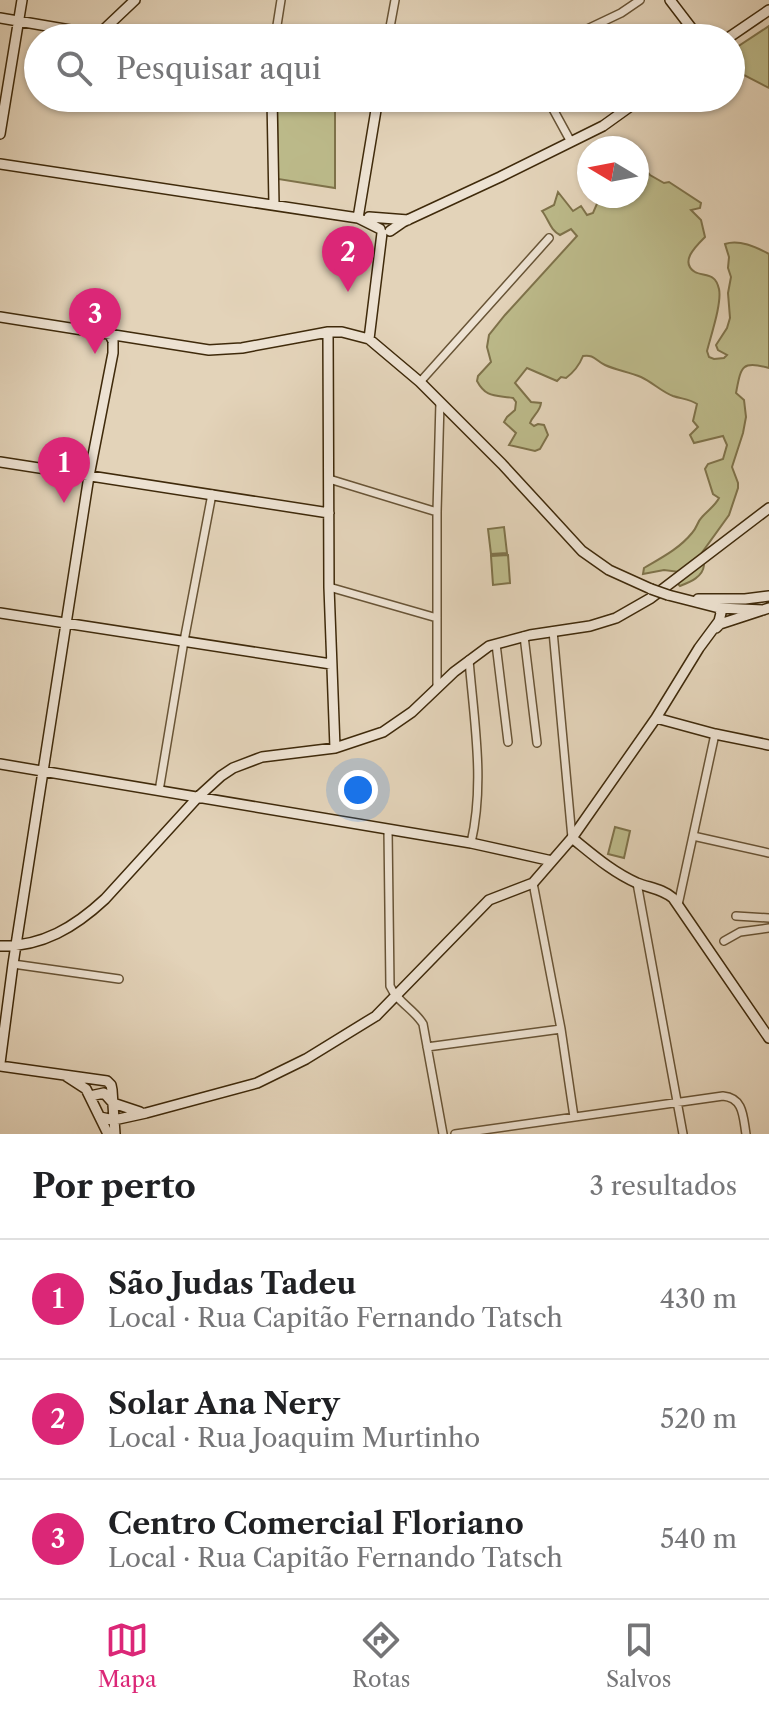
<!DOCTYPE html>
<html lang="pt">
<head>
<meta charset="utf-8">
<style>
  body { margin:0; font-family:"Libre Caslon Text",serif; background:#f2f2f2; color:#202124 }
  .compass { position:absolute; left:577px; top:136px; width:72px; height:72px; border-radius:50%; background:#fff; box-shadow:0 2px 6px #0004; rotate:280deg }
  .you { position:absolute; left:358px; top:790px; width:28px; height:28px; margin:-20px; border:6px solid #fff; border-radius:50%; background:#1a73e8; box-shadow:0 0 0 12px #1a73e833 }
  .badge { display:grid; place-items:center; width:52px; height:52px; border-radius:50%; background:#db2777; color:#fff; font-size:26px; font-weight:700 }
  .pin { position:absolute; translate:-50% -66px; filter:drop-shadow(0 2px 4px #0008) }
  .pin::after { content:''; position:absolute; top:42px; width:28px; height:24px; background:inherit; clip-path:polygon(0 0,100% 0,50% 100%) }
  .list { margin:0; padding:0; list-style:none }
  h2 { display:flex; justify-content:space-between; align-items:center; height:104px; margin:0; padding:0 32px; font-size:34px }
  h2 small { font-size:26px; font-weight:400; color:#757577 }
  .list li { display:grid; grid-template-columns:52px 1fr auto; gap:24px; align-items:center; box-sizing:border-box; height:120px; padding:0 32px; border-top:2px solid #e0e0e0 }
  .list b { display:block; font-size:30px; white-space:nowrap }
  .list p { margin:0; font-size:26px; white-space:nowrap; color:#757577 }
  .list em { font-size:26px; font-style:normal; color:#757577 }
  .icon { flex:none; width:44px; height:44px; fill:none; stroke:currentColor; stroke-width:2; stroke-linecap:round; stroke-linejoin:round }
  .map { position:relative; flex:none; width:769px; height:1134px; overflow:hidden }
  .search { position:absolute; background:#fff; box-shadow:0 2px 6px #0004; left:24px; right:24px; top:24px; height:88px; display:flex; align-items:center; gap:20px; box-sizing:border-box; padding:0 28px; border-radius:44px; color:#757577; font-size:30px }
  .sheet { height:464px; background:#fff }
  nav { display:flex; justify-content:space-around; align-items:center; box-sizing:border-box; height:112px; border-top:2px solid #e0e0e0; background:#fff; font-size:22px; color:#757577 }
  nav a { display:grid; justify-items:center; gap:4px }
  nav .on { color:#db2777 }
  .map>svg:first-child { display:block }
  .green { fill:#bcba8a; stroke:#7e724a; stroke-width:2 }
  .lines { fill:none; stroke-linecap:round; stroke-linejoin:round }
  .street-casing { stroke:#685436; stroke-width:10 }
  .secondary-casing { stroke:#3f2a0b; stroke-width:12 }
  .street { stroke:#ede2d2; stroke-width:7 }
  .secondary { stroke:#ede2d2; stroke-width:9 }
  .secondary-bridge-casing { stroke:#3f2a0b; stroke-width:12; stroke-linecap:butt }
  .secondary-bridge { stroke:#ede2d2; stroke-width:9 }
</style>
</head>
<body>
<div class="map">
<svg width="769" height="1134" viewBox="0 0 769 1134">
  <rect width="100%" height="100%" fill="#e3d3b9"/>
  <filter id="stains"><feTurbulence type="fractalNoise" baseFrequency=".0025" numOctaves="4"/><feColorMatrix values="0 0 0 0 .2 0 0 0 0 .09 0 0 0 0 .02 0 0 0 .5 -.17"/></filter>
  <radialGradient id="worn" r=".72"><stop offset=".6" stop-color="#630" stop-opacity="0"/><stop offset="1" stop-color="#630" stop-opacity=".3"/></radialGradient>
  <path class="green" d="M769,26V88L736,71L731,66V51Z
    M277,98H335V188L278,179Z
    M640,164L650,175L664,183L669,182L701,203L700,208L691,210L701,220L705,237C696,246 679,262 695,272C700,275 709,274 713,278C716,280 718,285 719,289C722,303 711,335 707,351L709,357L714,359L724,358L727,355L718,350L716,345L727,328L730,318L728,293L731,277L728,268L729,257L725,244C739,239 756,247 769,254V368C741,360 741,367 736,393L744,400L746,417L743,433L732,467L738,483V488L729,515L696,561L704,565C703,577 690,582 680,586L676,582L680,572L664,570L643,574L644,568C661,558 679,549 692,533C697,528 697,522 702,517C708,510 715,506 719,498L713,494L705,469L708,464L723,459L727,445L723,436L694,443L690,435L698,427L693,421L697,404C690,399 682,399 673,396C662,392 652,382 641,377C629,372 616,370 605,365C596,361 594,354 583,356C579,366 574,372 566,378L561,377L557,381L527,368L515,383L531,402L541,403C540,412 533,415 530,423L534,426L538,424L544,425L548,435L540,449L535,451L509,445L516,433L504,422L507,417L515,410L516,402L513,398C495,395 486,398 477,381L478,376L491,362L487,347L489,335L505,315L577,236L571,229L560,235C550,230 549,220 542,211L554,205L558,192L573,211L581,206L587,215L593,213L599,199L602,196H637V167Z
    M504,527L507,553L491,554L488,529Z
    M508,555L510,583L493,585L491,556Z
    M615,827L630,831L624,858L608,854Z"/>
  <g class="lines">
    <defs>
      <path id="street" d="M275,38L281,0
        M388,38L395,0
        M546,38L581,32L621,13L640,0
        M547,98L571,142
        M420,382L549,238
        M329,479L437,512
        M329,587L437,618
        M553,631L572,838
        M524,636L537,743
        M496,644L508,742
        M469,660C474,721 485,783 471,843
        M437,688V512L440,402
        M159,791L184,641L212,494
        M388,830L390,986C397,1002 414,1009 423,1024L443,1134
        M693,836L769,853
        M533,883L561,1029L574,1117
        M637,883L683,1134
        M678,905L715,734
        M736,916L769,918
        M724,941L740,932L769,928
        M13,964L119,979
        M427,1047L561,1029
        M455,1134L723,1096C744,1098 743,1117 746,1134"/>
      <path id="secondary" d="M670,0L699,38
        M0,18L117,38
        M98,35L135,0
        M728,38L769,10
        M272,98L274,205
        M0,134L22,0
        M0,164L358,218L380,229
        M369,217L408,220
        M358,218L378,98
        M390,231L403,222L500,177L603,126L642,98
        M0,317L209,350L242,348L328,332H342L369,339L420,382L502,464L582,551L609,570L651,589
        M328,332L329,587L335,748
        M369,339L382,233
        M0,462L329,513
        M668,595L719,608L763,610
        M698,599H745L769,596
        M0,613L331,664
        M716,628L720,624L769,608
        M656,718L715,734L769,745
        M0,764L471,843L552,861
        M572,838C592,854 612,872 637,883C650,888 663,889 673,898L769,1038
        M0,946C42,947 75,927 105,899L198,797L221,776L233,768L262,757L335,748L383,732L412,712L454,672L489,646L530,635L590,626L616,618L651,598L769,508
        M0,1063L13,964L89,476L113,353V341L109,333
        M0,1066L107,1081L111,1085L112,1090L115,1134
        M66,1076L86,1089L108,1134
        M90,1096L104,1093L113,1103L140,1112
        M100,1117L114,1120L146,1113L257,1083L306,1059L376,1016L489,900L533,883L572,838L656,718L699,648L719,621L721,613L719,608"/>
    </defs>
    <use href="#street" class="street-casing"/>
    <use href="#secondary" class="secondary-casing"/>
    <use href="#street" class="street"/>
    <use href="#secondary" class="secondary"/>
    <defs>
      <path id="secondary-bridge" d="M651,589L668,595"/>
    </defs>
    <use href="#secondary-bridge" class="secondary-bridge-casing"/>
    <use href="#secondary-bridge" class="secondary-bridge"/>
  </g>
  <rect width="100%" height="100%" filter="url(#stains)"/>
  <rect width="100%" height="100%" fill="url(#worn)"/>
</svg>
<svg class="compass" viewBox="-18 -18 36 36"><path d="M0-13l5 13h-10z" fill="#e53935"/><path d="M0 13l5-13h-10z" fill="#757577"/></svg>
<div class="you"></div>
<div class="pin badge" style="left:64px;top:503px">1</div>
<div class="pin badge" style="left:348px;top:292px">2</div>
<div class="pin badge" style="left:95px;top:354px">3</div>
<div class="search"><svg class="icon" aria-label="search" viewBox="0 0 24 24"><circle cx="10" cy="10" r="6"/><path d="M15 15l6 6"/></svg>Pesquisar aqui</div>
</div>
<section class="sheet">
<h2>Por perto<small>3 resultados</small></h2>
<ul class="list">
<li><span class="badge">1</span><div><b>São Judas Tadeu</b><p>Local · Rua Capitão Fernando Tatsch</p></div><em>430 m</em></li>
<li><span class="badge">2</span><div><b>Solar Ana Nery</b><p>Local · Rua Joaquim Murtinho</p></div><em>520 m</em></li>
<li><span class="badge">3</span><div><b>Centro Comercial Floriano</b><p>Local · Rua Capitão Fernando Tatsch</p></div><em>540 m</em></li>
</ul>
</section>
<nav>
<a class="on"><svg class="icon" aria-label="map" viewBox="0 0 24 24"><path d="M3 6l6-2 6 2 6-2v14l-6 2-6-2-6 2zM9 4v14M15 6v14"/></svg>Mapa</a>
<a><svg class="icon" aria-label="directions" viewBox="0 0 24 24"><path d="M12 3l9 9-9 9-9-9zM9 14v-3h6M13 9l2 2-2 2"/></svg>Rotas</a>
<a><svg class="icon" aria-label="saved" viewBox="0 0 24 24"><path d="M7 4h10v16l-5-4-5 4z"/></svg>Salvos</a>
</nav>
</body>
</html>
